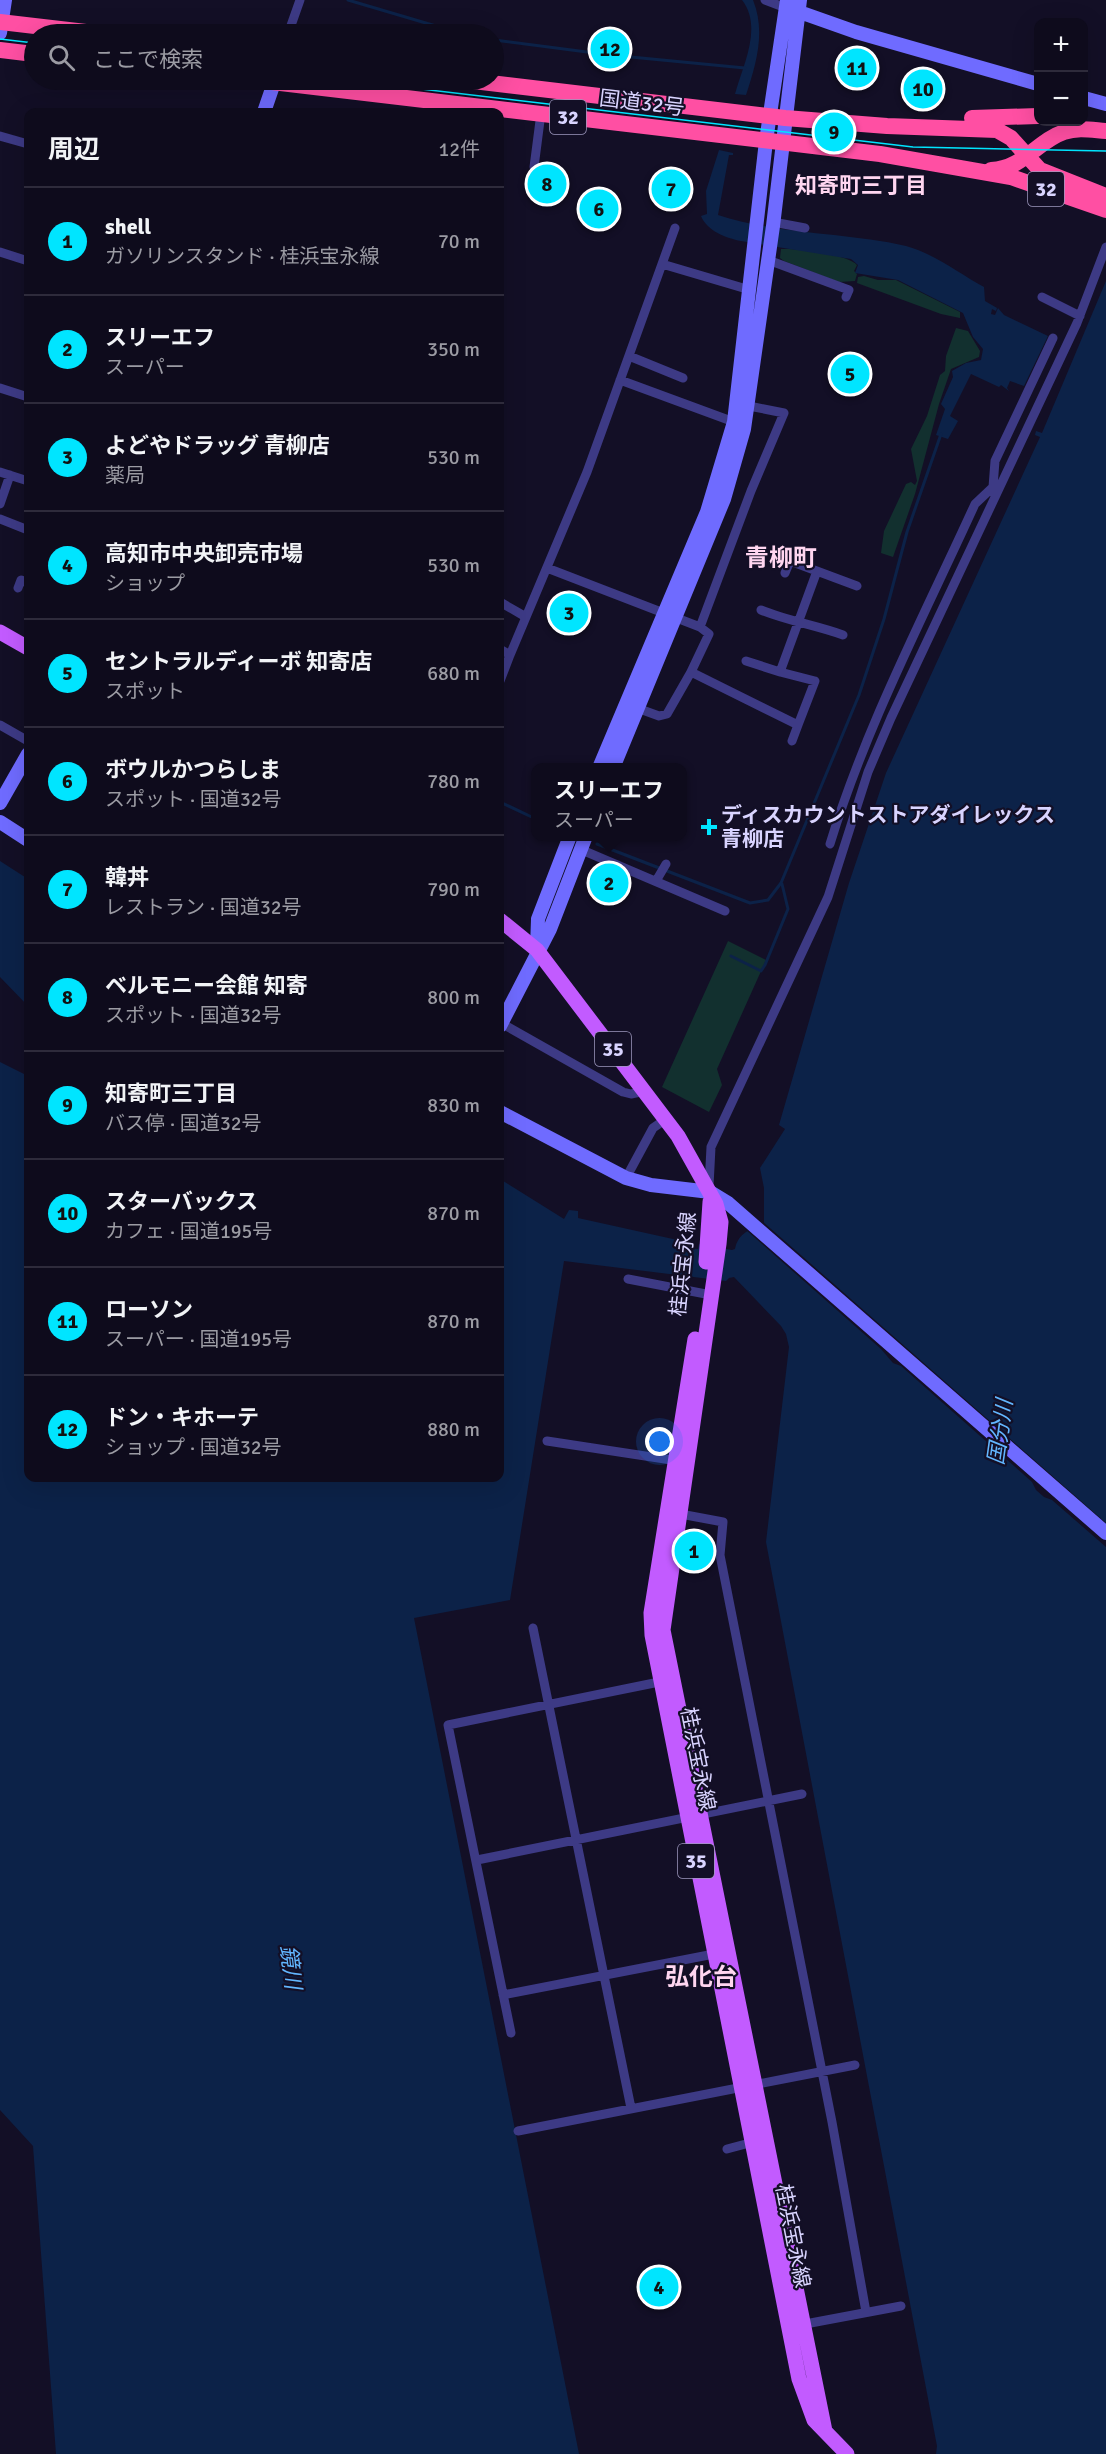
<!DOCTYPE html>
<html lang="ja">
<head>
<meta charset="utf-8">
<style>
  body { margin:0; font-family:Signika,"Noto Sans JP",sans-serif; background:#171425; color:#f1f3f6 }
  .controls { position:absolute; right:18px; top:18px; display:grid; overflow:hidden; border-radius:12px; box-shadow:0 6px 24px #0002 }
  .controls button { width:54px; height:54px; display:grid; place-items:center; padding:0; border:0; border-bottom:2px solid #2e2b3b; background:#0e0b1c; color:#f1f3f6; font:30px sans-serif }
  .you { position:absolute; left:660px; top:1442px; width:21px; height:21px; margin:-15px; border:4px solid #fff; border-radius:50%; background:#1a73e8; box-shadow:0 0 0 9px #1a73e833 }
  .badge { display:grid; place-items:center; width:39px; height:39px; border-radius:50%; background:#00e5ff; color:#111; font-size:20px; font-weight:700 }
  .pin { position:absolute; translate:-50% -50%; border:3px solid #fff; box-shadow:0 2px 6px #0006 }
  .popup { position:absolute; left:531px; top:763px; width:156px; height:78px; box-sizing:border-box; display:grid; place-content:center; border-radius:12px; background:#0e0b1c; filter:drop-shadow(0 2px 4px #0005); font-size:20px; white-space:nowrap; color:#9b9ba3 }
  .popup b { font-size:22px; color:#f1f3f6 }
  .popup::after { content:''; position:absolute; left:50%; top:100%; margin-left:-12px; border:12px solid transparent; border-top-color:#0e0b1c }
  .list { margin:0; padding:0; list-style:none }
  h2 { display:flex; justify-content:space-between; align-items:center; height:78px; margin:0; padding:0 24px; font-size:26px }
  h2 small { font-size:20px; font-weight:400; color:#9b9ba3 }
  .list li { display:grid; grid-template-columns:39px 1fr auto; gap:18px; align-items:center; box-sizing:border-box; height:108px; padding:0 24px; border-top:2px solid #2e2b3b }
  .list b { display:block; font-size:22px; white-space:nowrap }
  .list p { margin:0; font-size:20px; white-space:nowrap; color:#9b9ba3 }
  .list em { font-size:20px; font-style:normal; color:#9b9ba3 }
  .icon { flex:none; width:33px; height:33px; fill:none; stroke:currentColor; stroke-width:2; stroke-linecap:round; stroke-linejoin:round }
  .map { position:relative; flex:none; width:1106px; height:2454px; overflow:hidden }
  .search { position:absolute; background:#0e0b1c; box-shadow:0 6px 24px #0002; left:24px; top:24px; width:480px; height:66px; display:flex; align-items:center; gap:15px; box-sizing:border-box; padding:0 21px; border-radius:33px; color:#9b9ba3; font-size:22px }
  .panel { position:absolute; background:#0e0b1c; box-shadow:0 6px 24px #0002; left:24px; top:108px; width:480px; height:1374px; border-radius:12px }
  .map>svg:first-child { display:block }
  .green { fill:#12302f }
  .water { fill:#0c2248 }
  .pier { fill:#130f26 }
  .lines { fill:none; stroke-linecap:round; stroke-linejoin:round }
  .stream { stroke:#0c2248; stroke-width:3 }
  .street { stroke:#3d3a85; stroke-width:9 }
  .secondary { stroke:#6f6bff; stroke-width:14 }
  .primary { stroke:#c25bff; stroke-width:15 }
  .highway { stroke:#ff4fa3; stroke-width:16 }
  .tram { stroke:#00e5ff; stroke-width:1.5 }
  .poi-dot { fill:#00e5ff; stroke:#130f26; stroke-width:2 }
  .labels { text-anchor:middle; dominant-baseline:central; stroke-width:4.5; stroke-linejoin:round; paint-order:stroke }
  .shield { fill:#130f26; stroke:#9e99be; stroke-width:1.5 }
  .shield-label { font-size:20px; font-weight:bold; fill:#d9d4ff }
  .street-label { font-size:21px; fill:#d9d4ff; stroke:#130f26 }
  .poi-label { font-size:21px; font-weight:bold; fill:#d9d4ff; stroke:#130f26; text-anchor:start }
  .neighbourhood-label { font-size:22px; font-weight:bold; fill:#ffd6f0; stroke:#130f26 }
  .water-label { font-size:22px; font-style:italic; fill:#62b6ff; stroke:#130f26 }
  .quarter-label { font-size:24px; font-weight:bold; fill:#ffd6f0; stroke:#130f26 }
</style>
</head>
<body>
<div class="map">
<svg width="1106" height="2454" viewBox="0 0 1106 2454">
  <rect width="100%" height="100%" fill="#130f26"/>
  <path class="green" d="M781,249C796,248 847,254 857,265L854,271L857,274L855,281L839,282L784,261L780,258Z
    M864,276L878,280H896L960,312V318L941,314L857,283L858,277Z
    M956,328L968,331L980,351L979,357L951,369L939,404L915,494L893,557L881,553L884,531L906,484L911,482L915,485L917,481L911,449L927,416L940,375L945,371L946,356Z
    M728,941L766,960L717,1069L722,1085L709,1112L662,1087Z"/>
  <path class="water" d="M742,0H753C766,32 756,64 746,95L735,94C743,65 763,27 742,0Z
    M719,150L733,153V155H729L718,215C780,235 844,232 906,246C933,253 960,274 984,287L985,301L997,308L996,311L992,309L991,314L995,315L998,308L1004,315L1048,336L1024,386L1010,381L1007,388L1009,391L1001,385L999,387L971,374L950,416L958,421L948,439L936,435L945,409L941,404L953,377L952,371L966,363L981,360L983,349L973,337L963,313L898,280L855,273L858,265L851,259L741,241C726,238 707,231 701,216L707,214L706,191Z
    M1106,281V2454H936L937,2446L766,1542L789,1347L786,1334L781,1326L734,1277L729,1278L726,1281L564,1261L510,1600L414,1618L579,2454H56L33,2146L0,2110V1062L28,1076V1478H500V1179L564,1219L569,1210L578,1211V1218L691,1243V1248L698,1249L699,1244L732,1250L735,1249C738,1233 751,1229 764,1223V1188L760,1168L785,1129L779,1125L849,883L886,773L1040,437L1035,435L1036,431L1042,433Z
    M0,861L28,879V1006L0,977Z"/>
  <path class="pier" d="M761,1220L1106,1523V1547L1052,1500L1044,1497L1036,1490L1032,1482L901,1366L893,1363L881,1349L745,1229Z"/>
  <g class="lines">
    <path class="stream" d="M348,0L463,34
      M494,40L610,55L745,68
      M500,802L536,819
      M597,844L750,903L768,900L781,883L859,695L884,619L907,532L941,434
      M731,956L761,971L765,965L788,909L782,884"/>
    <path class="street" d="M765,0L786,8
      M288,34L300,0
      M0,136L28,144
      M534,167L541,113
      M773,222L805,228
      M0,252L28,261
      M768,260L849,290L846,297
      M662,264L675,228
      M1042,297L1080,316
      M629,356L683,378
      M620,380L734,422
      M0,388L28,397
      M0,472L28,481
      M997,489L993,487L995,461L1053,338
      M0,504L10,475
      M0,519L28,530
      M547,568L700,627L751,491L784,413L749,406
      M785,573L790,561L857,586
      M18,588L21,580L28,583
      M500,602L526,617L587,472L662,264L750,290
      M761,610C788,621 815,625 843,635
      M500,649L510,655L526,617
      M746,661L780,672
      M691,672L709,634L700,627
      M500,681L510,655
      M637,708L659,716L667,714L691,672L798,725L815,681L780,672L817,571
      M0,725L28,741
      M792,741L798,725
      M830,844C866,726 924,616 975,504L993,487
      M582,850L725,911
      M656,881L666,864
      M501,1023L623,1092L631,1094L645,1091
      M626,1178L653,1128L666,1119
      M709,1186L711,1147L828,897L868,772L891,718L1077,323L1106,247
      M628,1279L711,1295
      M547,1441L678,1461
      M675,1513L723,1522L720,1555L832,2122L866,2312
      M533,1628L631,2108
      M477,1860L802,1794
      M503,1995L719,1953
      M511,2033L448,1725L664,1681
      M518,2131L855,2065
      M727,2149L757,2141
      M800,2325L901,2306"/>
    <path class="secondary" d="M791,9L856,32L1038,84
      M0,33L5,0
      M1084,98L1106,104
      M264,112L275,80
      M599,768L707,512L734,422L766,141L787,0
      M613,768L724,499L744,429L773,226L800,0
      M0,803L28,754
      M0,822L28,840
      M537,948L538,919L570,836
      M500,1026L550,929L586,836
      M500,1112L626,1178L651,1185L710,1192L728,1203L1106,1533"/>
    <path class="primary" d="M0,632L28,648
      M500,920L537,950L678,1136L716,1204L721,1222L719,1244L663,1630L825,2431
      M706,1262L710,1202
      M695,1339L651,1613L652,1635L799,2379L814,2420L847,2454"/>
    <path class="highway" d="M0,22L103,34
      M0,50L34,54
      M255,80L880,154L1011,177L1106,210
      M465,80L785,118L887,126L997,130L1011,138L1040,170L1106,196
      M972,118L1038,116
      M991,170C1023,169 1037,141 1064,132C1078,127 1092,130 1106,131"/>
    <path class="tram" d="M0,39L34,43
      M345,80L913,147L1106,151"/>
  </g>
  <path class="poi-dot" d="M706 818h6v6h6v6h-6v6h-6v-6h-6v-6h6z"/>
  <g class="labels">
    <g class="shield">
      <rect x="550" y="100" width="36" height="34" rx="4.5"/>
      <rect x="1028" y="172" width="36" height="34" rx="4.5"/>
      <rect x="595" y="1032" width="36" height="34" rx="4.5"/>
      <rect x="678" y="1844" width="36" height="34" rx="4.5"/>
    </g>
    <g class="shield-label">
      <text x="568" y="117">32</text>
      <text x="1046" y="189">32</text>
      <text x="613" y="1049">35</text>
      <text x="696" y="1861">35</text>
    </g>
    <g class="street-label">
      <text transform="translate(642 103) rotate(7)">国道32号</text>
      <text transform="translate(683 1264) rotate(-84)">桂浜宝永線</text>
      <text transform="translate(698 1759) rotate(79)">桂浜宝永線</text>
      <text transform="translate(793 2236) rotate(79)">桂浜宝永線</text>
    </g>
    <g class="poi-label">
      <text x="721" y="815">ディスカウントストアダイレックス<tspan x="721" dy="24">青柳店</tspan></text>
    </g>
    <g class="neighbourhood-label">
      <text x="861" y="185">知寄町三丁目</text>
    </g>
    <g class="water-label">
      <text transform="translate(1000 1432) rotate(-82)">国分川</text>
      <text transform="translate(291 1967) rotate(83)">鏡川</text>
    </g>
    <g class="quarter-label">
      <text x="781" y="558">青柳町</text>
      <text x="701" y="1977">弘化台</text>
    </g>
  </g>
</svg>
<div class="controls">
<button>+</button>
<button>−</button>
</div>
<div class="you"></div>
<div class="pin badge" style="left:694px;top:1551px">1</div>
<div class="pin badge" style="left:609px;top:883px">2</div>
<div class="popup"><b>スリーエフ</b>スーパー</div>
<div class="pin badge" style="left:569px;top:613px">3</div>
<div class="pin badge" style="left:659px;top:2287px">4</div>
<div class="pin badge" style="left:850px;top:374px">5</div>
<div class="pin badge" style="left:599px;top:209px">6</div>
<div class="pin badge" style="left:671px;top:189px">7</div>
<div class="pin badge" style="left:547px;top:184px">8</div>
<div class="pin badge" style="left:834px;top:132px">9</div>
<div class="pin badge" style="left:923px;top:89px">10</div>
<div class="pin badge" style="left:857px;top:68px">11</div>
<div class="pin badge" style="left:610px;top:49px">12</div>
<div class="search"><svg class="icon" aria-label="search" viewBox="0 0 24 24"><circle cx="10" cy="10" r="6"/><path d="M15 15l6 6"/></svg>ここで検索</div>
<section class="panel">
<h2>周辺<small>12件</small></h2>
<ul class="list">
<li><span class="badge">1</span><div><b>shell</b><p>ガソリンスタンド · 桂浜宝永線</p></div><em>70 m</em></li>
<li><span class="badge">2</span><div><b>スリーエフ</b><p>スーパー</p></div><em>350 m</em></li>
<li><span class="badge">3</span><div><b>よどやドラッグ 青柳店</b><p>薬局</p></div><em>530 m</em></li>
<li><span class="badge">4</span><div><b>高知市中央卸売市場</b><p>ショップ</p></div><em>530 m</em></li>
<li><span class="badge">5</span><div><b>セントラルディーボ 知寄店</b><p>スポット</p></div><em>680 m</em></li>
<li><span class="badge">6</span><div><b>ボウルかつらしま</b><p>スポット · 国道32号</p></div><em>780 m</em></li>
<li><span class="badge">7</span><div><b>韓丼</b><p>レストラン · 国道32号</p></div><em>790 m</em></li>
<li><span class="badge">8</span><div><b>ベルモニー会館 知寄</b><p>スポット · 国道32号</p></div><em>800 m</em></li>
<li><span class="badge">9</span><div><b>知寄町三丁目</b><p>バス停 · 国道32号</p></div><em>830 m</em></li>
<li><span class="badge">10</span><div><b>スターバックス</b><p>カフェ · 国道195号</p></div><em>870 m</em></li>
<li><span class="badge">11</span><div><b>ローソン</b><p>スーパー · 国道195号</p></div><em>870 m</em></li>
<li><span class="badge">12</span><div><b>ドン・キホーテ</b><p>ショップ · 国道32号</p></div><em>880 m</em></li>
</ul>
</section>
</div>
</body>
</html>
